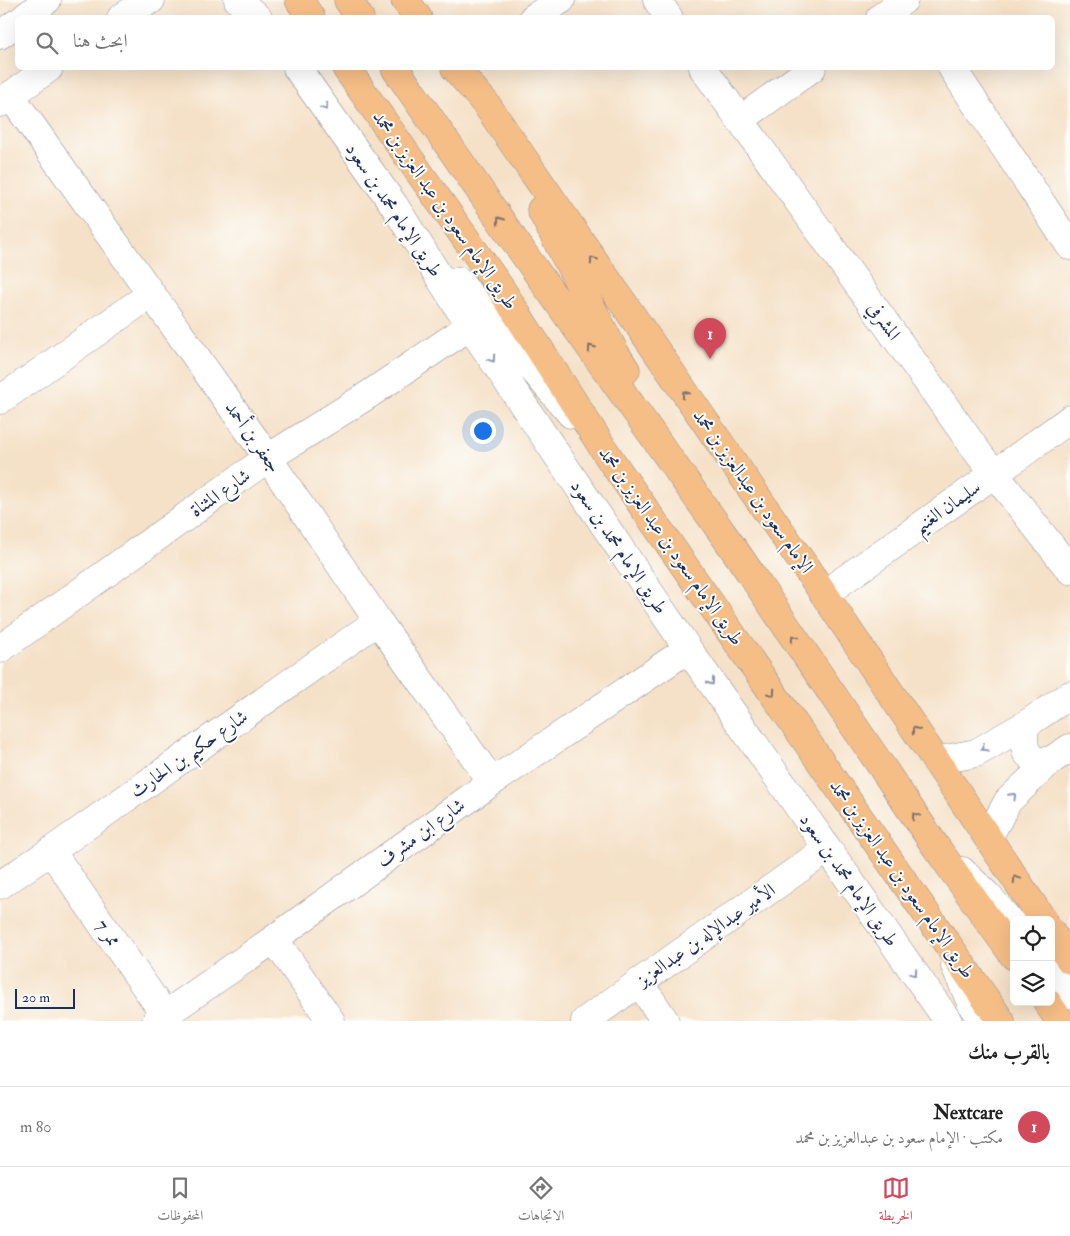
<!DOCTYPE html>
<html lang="ar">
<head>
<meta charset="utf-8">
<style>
  body { margin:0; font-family:"IM FELL Double Pica",Amiri,serif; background:#f2f2f2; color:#222; direction:rtl }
  .controls { position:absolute; right:15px; bottom:15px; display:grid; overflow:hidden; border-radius:8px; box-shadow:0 5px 20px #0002 }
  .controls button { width:45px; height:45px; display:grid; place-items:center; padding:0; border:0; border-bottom:1px solid #e0e0e0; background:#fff; color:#222; font:25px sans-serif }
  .scale { position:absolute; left:15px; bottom:12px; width:60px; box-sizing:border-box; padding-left:5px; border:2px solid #1b2f5e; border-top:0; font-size:14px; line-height:18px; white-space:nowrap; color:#1b2f5e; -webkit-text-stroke:4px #fdfcf7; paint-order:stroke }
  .you { position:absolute; left:482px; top:430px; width:18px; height:18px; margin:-12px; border:4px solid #fff; border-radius:50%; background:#1a73e8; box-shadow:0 0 0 8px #1a73e833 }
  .badge { display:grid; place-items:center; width:32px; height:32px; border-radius:50%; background:#d1495b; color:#fff; font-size:16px; font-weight:700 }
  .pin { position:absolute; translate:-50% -41px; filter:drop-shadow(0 1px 2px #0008) }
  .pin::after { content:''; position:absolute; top:26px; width:18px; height:15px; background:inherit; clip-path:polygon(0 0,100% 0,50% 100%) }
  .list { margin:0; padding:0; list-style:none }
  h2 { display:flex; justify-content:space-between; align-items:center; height:65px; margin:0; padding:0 20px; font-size:21px }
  h2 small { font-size:16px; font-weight:400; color:#767676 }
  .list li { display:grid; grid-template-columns:32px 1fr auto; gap:15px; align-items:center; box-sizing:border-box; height:80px; padding:0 20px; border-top:1px solid #e0e0e0 }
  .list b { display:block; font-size:19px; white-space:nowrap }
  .list p { margin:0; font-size:16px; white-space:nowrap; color:#767676 }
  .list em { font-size:16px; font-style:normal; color:#767676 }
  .icon { flex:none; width:28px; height:28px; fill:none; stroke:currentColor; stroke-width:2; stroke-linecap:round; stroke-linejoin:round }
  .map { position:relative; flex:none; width:1070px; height:1021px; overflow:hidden; direction:ltr }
  .search { position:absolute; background:#fff; box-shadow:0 5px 20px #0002; left:15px; right:15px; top:15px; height:55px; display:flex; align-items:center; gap:12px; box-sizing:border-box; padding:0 18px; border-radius:8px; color:#767676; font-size:19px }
  .sheet { height:145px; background:#fff }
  nav { display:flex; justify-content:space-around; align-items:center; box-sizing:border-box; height:70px; border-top:1px solid #e0e0e0; background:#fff; font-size:14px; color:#767676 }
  nav a { display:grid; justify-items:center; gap:2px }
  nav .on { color:#d1495b }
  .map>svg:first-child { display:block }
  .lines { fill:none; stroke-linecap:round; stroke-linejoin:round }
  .minor-casing { stroke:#888893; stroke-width:29 }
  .major-casing { stroke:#888893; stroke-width:29 }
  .minor { stroke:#fff; stroke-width:28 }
  .major { stroke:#f6be87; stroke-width:28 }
  .oneway { stroke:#8d97ae }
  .oneway2 { stroke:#7e6f70 }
  .labels { text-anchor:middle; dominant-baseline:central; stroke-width:4; stroke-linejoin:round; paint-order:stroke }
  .street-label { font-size:19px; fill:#1b2f5e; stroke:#fdfcf7 }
</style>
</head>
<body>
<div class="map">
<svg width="1070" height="1021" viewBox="0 0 1070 1021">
  <rect width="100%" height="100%" fill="#fdfcf7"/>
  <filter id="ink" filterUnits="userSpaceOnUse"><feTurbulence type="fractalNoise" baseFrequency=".02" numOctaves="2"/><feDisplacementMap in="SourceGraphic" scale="10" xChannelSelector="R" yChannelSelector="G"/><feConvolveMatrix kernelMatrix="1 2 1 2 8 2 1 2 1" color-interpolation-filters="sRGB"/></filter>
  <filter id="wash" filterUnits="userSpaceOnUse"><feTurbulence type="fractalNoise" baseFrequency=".0096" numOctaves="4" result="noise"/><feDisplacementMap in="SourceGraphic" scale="20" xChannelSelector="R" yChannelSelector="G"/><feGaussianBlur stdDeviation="1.12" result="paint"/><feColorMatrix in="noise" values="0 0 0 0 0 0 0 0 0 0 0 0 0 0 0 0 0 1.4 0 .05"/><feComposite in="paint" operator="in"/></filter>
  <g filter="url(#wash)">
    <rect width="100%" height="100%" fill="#f5e1c8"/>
  </g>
  <g filter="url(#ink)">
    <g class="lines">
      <defs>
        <path id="minor" d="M238,0L258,18
          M657,0L669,18
          M24,18L47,0
          M121,18L142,4L151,0
          M533,18L561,0
          M880,18L904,0
          M0,35L18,22
          M297,68L394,205L470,326L688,649L948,1021
          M703,68L979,454L1070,570
          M952,68L1070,246
          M10,95L268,458L378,621L492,782
          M0,103L49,68
          M740,120L812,68
          M458,281L571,414
          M0,400L151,294
          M824,594L1004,467L1070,419
          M0,649L268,458L368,395L470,326
          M1025,725L1024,741L1026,752L1035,761H1050
          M936,761L976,753L1025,725L1070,695
          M988,838L1008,801L1050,761L1070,748
          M51,851L165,1015
          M962,871L989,897L1014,926
          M0,885L51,851L378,621
          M274,939L331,1021
          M955,966L972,1005L982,1021
          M1051,971L1070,994
          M639,982L665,1021
          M156,1021L274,939L492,782L688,649
          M585,1021L827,849"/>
        <path id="major" d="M299,0L311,18
          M348,0L360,18
          M405,0L418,18
          M346,68L501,289L612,462L1001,1021
          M395,68L528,260L738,555L936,847L1014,956
          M455,68L486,104L824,594L1043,920
          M541,210L615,353L626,370
          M1051,932L1070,960
          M1047,1002L1060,1021"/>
      </defs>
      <use href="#minor" class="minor-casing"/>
      <use href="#major" class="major-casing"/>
      <use href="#minor" class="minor"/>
      <use href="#major" class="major"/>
    </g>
    <defs><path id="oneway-chevron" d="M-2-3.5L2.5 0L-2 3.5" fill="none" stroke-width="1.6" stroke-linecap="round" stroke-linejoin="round" transform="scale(1.25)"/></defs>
    <g class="oneway">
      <use href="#oneway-chevron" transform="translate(325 107) rotate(55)"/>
      <use href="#oneway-chevron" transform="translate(492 359) rotate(56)"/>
      <use href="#oneway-chevron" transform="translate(711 682) rotate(55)"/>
      <use href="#oneway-chevron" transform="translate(984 748) rotate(150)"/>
      <use href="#oneway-chevron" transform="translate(1013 796) rotate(-46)"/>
      <use href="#oneway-chevron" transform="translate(914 973) rotate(55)"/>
    </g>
    <g class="oneway2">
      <use href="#oneway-chevron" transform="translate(500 220) rotate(-125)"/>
      <use href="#oneway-chevron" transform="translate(593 260) rotate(-125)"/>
      <use href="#oneway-chevron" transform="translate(591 348) rotate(-125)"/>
      <use href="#oneway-chevron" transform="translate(685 394) rotate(-125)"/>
      <use href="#oneway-chevron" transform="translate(794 638) rotate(-124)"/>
      <use href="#oneway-chevron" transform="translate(772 693) rotate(55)"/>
      <use href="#oneway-chevron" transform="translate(915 730) rotate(-124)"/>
      <use href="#oneway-chevron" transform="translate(915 816) rotate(-124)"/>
      <use href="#oneway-chevron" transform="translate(1016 879) rotate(-124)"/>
    </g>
  </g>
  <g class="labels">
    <g class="street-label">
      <text transform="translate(394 210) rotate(56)">طريق الإمام محمد بن سعود</text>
      <text transform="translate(445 210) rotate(55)">طريق الإمام سعود بن عبد العزيز بن محمد</text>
      <text transform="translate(884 321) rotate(54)">المشرفي</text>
      <text transform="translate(253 437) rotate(55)">جعفر بن أحمد</text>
      <text transform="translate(753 491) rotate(55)">الإمام سعود بن عبدالعزيز بن محمد</text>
      <text transform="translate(220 493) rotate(-35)">شارع المثناة</text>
      <text transform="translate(947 507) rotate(-35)">سليمان الغنيم</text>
      <text transform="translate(671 546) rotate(55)">طريق الإمام سعود بن عبد العزيز بن محمد</text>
      <text transform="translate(619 547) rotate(56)">طريق الإمام محمد بن سعود</text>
      <text transform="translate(189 754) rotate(-35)">شارع حكيم بن الحارث</text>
      <text transform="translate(421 833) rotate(-36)">شارع ابن مشرف</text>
      <text transform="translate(902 879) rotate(55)">طريق الإمام سعود بن عبد العزيز بن محمد</text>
      <text transform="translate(849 880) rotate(55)">طريق الإمام محمد بن سعود</text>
      <text transform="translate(108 933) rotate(55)">ممر 7</text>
      <text transform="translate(706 935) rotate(-35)">الأمير عبدالإله بن عبدالعزيز</text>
    </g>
  </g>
</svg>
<div class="controls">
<button><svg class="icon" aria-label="locate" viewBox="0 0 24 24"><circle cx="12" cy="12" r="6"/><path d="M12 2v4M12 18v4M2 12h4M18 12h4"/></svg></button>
<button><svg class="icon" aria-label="layers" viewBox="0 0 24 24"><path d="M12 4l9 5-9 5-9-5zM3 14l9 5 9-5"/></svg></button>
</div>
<div class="scale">20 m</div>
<div class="you"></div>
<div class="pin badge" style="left:710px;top:359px">1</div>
<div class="search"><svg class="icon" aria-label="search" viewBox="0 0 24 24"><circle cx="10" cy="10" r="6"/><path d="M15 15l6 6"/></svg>ابحث هنا</div>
</div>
<section class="sheet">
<h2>بالقرب منك<small></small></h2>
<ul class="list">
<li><span class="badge">1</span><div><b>Nextcare</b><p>مكتب · الإمام سعود بن عبدالعزيز بن محمد</p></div><em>80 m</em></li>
</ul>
</section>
<nav>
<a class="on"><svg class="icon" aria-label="map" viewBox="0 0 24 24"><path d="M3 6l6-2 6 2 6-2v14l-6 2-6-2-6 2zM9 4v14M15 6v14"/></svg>الخريطة</a>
<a><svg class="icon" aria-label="directions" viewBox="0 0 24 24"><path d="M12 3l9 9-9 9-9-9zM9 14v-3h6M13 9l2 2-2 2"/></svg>الاتجاهات</a>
<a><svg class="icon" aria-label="saved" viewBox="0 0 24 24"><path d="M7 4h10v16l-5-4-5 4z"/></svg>المحفوظات</a>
</nav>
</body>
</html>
